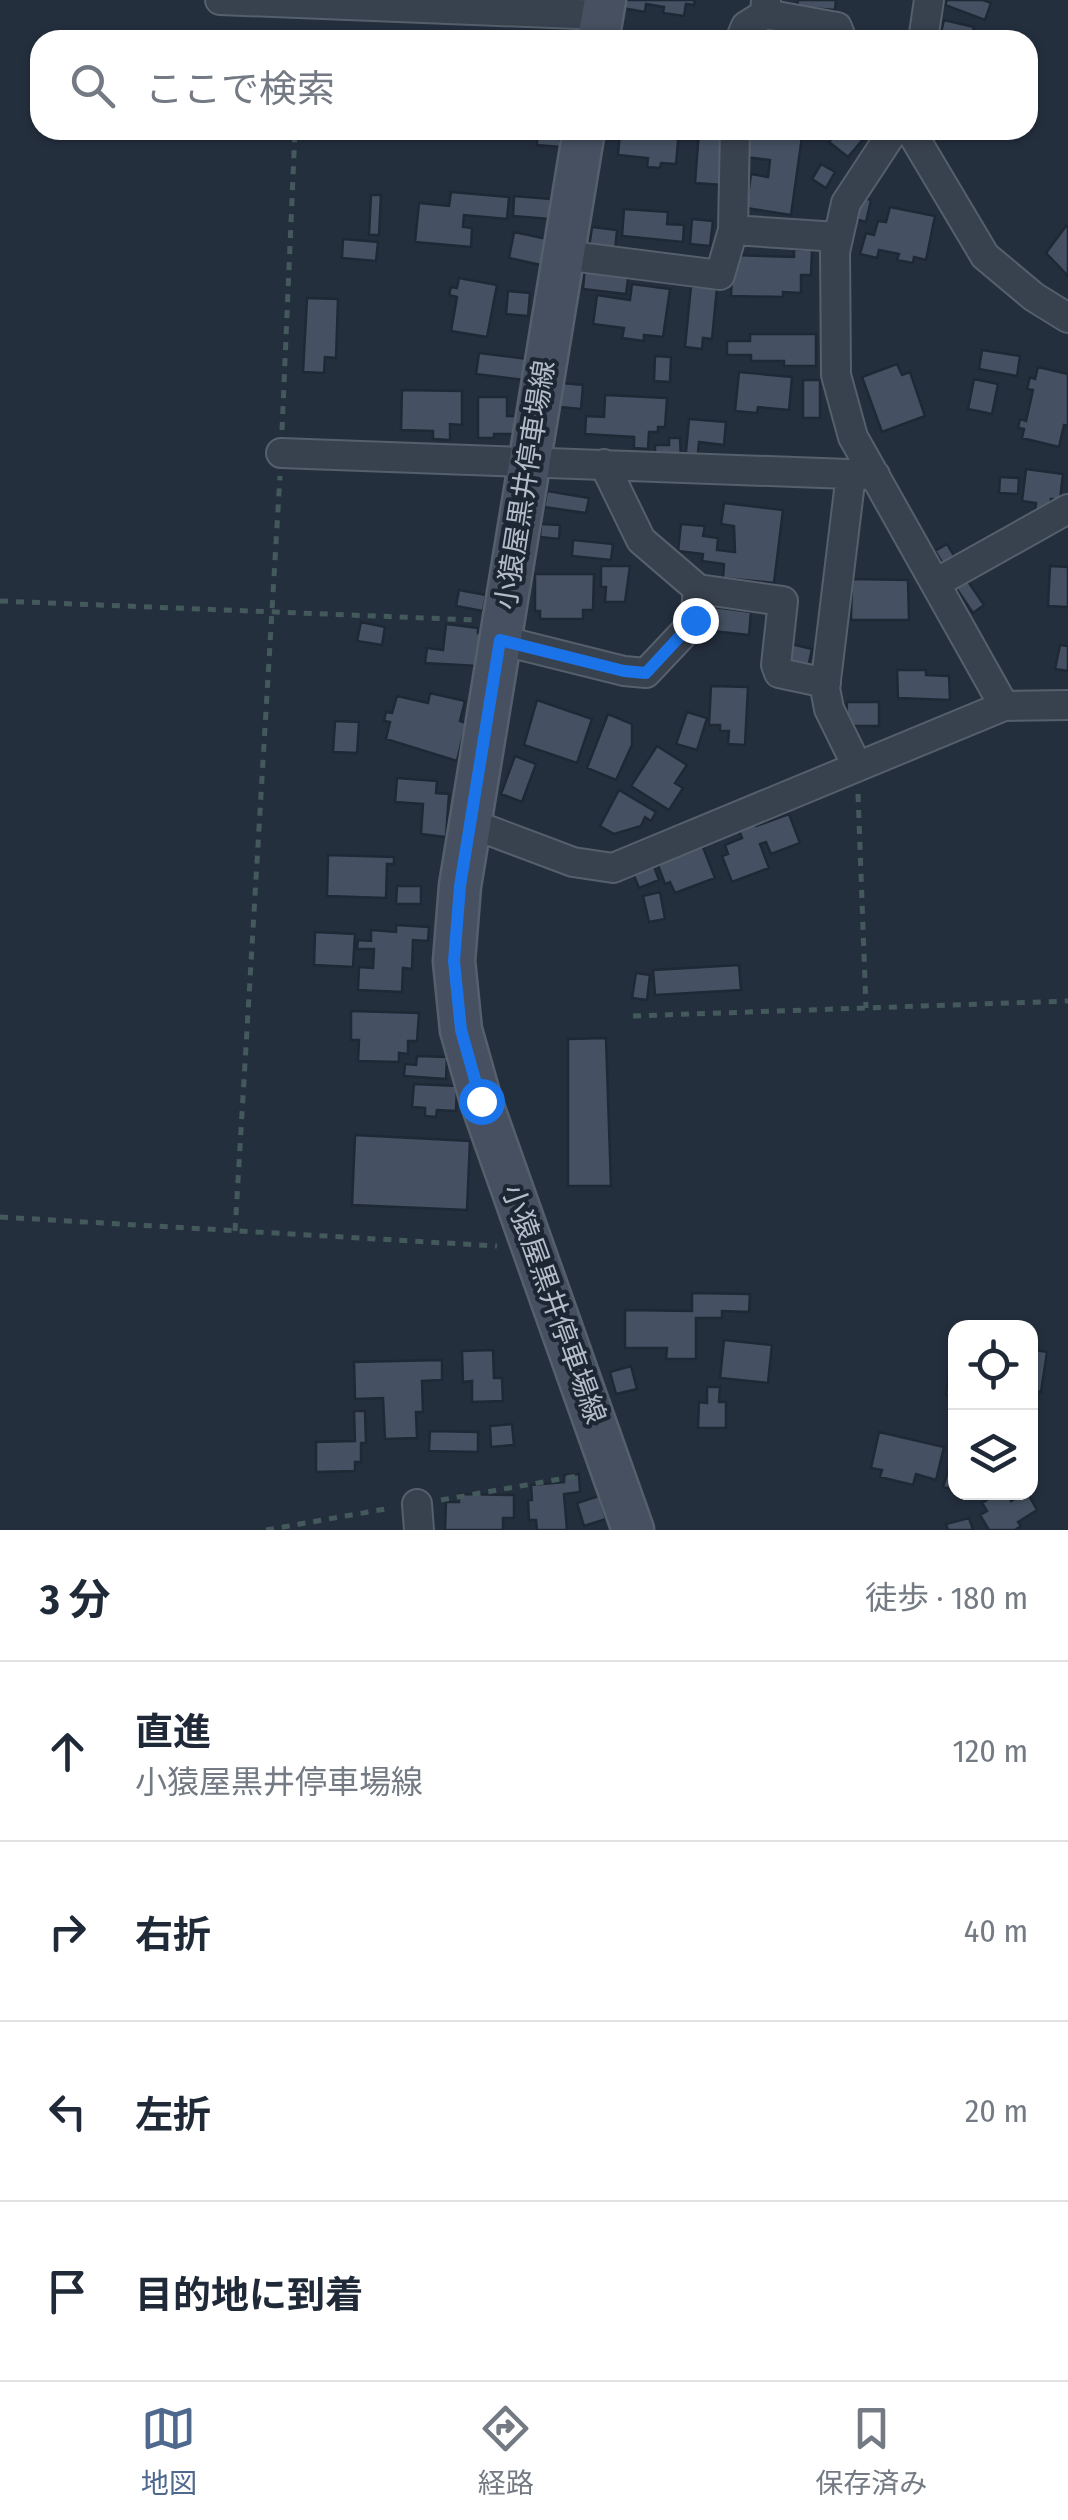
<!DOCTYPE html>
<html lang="ja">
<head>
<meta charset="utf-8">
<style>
  body { margin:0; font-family:"Fira Sans Condensed","Noto Sans JP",sans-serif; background:#f2f2f3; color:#1f2937 }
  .controls { position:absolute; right:30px; bottom:30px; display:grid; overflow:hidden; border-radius:20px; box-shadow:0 2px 8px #0004 }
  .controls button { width:90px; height:90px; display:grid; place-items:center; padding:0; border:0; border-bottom:2px solid #e0e1e3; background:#fff; color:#1f2937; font:50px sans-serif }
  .stop { position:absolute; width:30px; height:30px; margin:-22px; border:8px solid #1a73e8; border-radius:50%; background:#fff }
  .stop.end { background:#1a73e8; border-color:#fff; box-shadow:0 2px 10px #0008 }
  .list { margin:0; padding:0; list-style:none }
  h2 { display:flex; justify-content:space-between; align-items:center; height:130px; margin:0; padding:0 40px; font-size:42px }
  h2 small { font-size:32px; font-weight:400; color:#747a83 }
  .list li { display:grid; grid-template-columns:65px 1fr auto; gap:30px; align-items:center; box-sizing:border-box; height:180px; padding:0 40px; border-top:2px solid #e0e1e3 }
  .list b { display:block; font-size:38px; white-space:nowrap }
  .list p { margin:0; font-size:32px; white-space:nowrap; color:#747a83 }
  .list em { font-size:32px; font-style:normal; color:#747a83 }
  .icon { flex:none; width:55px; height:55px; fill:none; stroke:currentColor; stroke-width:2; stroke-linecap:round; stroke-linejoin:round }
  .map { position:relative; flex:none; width:1068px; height:1530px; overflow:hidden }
  .search { position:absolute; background:#fff; box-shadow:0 2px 8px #0004; left:30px; right:30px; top:30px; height:110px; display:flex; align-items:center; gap:25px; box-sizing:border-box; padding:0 35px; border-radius:30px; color:#747a83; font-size:38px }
  .sheet { height:850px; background:#fff }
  nav { display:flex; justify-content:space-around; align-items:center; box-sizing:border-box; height:140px; border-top:2px solid #e0e1e3; background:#fff; font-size:28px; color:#747a83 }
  nav a { display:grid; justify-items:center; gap:5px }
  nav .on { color:#4f688e }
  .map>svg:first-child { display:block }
  .building { fill:#455162; stroke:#1f2835; stroke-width:2.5 }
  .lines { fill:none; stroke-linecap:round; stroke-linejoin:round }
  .street-casing { stroke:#565f6c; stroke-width:32 }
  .secondary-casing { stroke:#565f6c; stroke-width:45 }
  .path { stroke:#44595c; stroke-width:5; stroke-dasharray:8 8; stroke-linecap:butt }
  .street { stroke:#38414e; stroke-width:28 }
  .secondary { stroke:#465061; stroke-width:40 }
  .route { stroke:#1a73e8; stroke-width:12 }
  .labels { text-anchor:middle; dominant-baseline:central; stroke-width:8; stroke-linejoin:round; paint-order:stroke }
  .street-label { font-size:28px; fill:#b4bcc9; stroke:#1d2633 }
</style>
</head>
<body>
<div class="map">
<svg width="1068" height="1530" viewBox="0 0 1068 1530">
  <rect width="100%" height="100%" fill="#242f3e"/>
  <path class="building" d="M623,0H695L694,5L686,4L684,16L663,13L664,7L646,4L645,12L622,8Z
    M798,0H836L835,10L797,7Z
    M947,0H983L991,3L985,20L945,5Z
    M944,20L974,27L971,39L941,32Z
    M769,34L829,38V40H769Z
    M477,130H508V133L494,132L493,138L476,137Z
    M537,130H561L560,147L537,145Z
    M620,130H679L676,164L661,163L660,168L647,167L648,158L618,155Z
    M749,130H803L791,215L746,208L751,174L768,177L770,160L745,157Z
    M839,130H857L865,137L848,157L829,142Z
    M699,131L726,134L722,185L695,183Z
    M821,164L835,172L826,188L812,179Z
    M451,192L509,197L507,219L464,215L463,227L472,228L471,247L415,242L419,203L449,206Z
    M371,195H381L379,235H369Z
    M514,196L551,199L550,219L513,216Z
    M858,196L871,200L866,222L852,218Z
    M890,207L935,216L926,260L914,257L913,263L897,260L899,254L879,250L877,258L860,254L866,233L874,235L878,221L886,222Z
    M624,209L668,212L667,224L684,225L683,242L622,236Z
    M692,219L713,221L710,246L690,244Z
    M1066,226L1068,228V276L1046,253Z
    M592,227L617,230L615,251L589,247Z
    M514,232L547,239L541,265L509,258Z
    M343,239L378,242L376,261L342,258Z
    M794,249L812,250L811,275H801V293L783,292V297L731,296L733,255L794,257Z
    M585,266L629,271L626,294L583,289Z
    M459,278L497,285L487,337L451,331L457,297L449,295L451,287L457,288Z
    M632,284L670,289L663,337L644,335V341L622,338L624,328L593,324L597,295L630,300Z
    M691,286L717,288L712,339L703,338L702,349L685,347Z
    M508,291L530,293L528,316L506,314Z
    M307,298L338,299L336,358L325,357L324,373L303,372Z
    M750,334H816V366H784V361H751V355H727V341H750Z
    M982,350L1020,356L1017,376L979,369Z
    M479,353L528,359L525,380L476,374Z
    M655,356L671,357L670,382L654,381Z
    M897,364L902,375L910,372L925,416L882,432L862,377Z
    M1038,367L1068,374V426L1064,425L1059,447L1022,438L1024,429L1018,428L1020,419L1026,421L1033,390L1027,389L1030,377L1035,379Z
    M739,372L792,377L789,410L758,407L757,413L735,411Z
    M974,379L998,384L992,414L968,409Z
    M803,380H820V418H803Z
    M562,383L583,385L581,409L560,407Z
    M402,390L462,391V425L450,424V440L433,439V431L401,430Z
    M605,395L667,398L665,427H658V432H649L648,449L634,448V437L585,434L586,416L604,417Z
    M478,397H507V416H515V434H494V438H478Z
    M689,419L726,422L724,445L699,442L697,463L685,462Z
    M669,438H680L681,460L655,461V445H669Z
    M1026,469L1063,474L1060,500L1051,499L1050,511L1035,509L1036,503L1022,501Z
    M1000,477L1019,478L1018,494L999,493Z
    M547,491L589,498L586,513L544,507Z
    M724,503L783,510L774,583L723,578L724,564L702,561L703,554L678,551L681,524L705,526L703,536L718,538L717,550L735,552L734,526L721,524Z
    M541,524L560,525L559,539L540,537Z
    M573,540L613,544L611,560L572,556Z
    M947,544L955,557L943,564L935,551Z
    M601,566H630L625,602H605L606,587H601Z
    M1050,566L1068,567V607L1048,606Z
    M535,574H594L593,610H583V619H540V611H535Z
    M963,574L984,605L973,613L952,582Z
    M852,579L908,580L909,620H851Z
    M459,590L486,595L483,611L456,606Z
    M707,606L751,612L749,635L703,630Z
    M361,622L385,627L382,645L357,641Z
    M446,624L478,628V633H482L478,666L425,663L427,648L443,650Z
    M791,644L812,649L807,672L785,667Z
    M1060,645L1068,646V671L1055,669Z
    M897,670H926V675L949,676L950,700L898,698Z
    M711,686L748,687L745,745L728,744L729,731H720V725H709Z
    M430,693L465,701L460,721L466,723L457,761L386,739L390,722L384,721L386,712L392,713L397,696L428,703Z
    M537,700L592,719L577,763L524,745Z
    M847,702H879V726H846Z
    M687,712L707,718L697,750L676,744Z
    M608,714L632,724V745L616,780L587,768Z
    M335,721L359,722L357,753L333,752Z
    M657,746L687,765L675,783L683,788L669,810L631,786Z
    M515,756L536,764L522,802L501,794Z
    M397,778L437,781L436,793L449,794L446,837L421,834L423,804L395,802Z
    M619,790L656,812L651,821L645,817L641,826L614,834L600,826Z
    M789,814L800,843L771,854L766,842L760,844L769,868L732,882L722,856L728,854L725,845L742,838L736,823L752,817L756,826Z
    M701,842L715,878L675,893L670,882L665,884L656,860Z
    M328,855L394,857V864H387L386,898L327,896Z
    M651,858L659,880L639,888L630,866Z
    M397,886H421V904H396Z
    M660,892L665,919L649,922L643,896Z
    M396,925L429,927L428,941L413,940L412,969L403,968L402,992L358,990L359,967L373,968L374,949H357L358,940L371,941V930L396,932Z
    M315,932L355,934L353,967L314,965Z
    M739,965L741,990L655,995L653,970Z
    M636,973L650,975L647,1000L632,998Z
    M351,1011L419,1013L417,1041H408V1054L399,1053V1062L358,1061L359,1040H351Z
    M606,1038L611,1186H568V1039Z
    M417,1056L447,1057L446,1079L404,1076L405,1064L416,1065Z
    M414,1084L457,1086L456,1111L437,1110L436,1117L425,1116V1108L412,1107Z
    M355,1135L470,1141L467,1210L352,1205Z
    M692,1293L750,1294L749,1312L722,1311V1318H696V1359H666L667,1348H625V1310L692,1311Z
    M724,1340L772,1345L768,1383L720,1378Z
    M1030,1349L1047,1352L1041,1392L1030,1390Z
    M493,1350L494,1378H502L503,1401L472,1402V1381L463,1382L462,1351Z
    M442,1360V1380L422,1381L423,1412H416L417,1438L385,1439L383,1398L355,1399L354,1362Z
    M631,1366L637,1389L616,1394L610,1372Z
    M949,1373L956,1374V1397L946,1395Z
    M707,1387H720L719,1402H726V1428H698L699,1402L707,1403Z
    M354,1411H365L366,1443H361V1462H355V1471L316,1472V1442L355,1441Z
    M512,1424L514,1445L491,1447L490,1426Z
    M430,1431L478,1432V1452L429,1451Z
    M879,1432L944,1447L936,1480L916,1474L913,1485L880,1477L882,1470L871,1468Z
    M953,1455L956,1456V1490L943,1487Z
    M579,1474L580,1492L564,1494L567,1530H537L536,1520H529L528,1500H532L531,1485L564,1482V1475Z
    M1000,1492H1006L1011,1501L1027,1492L1037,1510L1018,1522L1021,1526L1015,1530H989L980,1515L987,1511L982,1503Z
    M459,1494L514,1495V1518H503V1530H445L446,1502H459Z
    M599,1496L606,1519L584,1526L577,1503Z
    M969,1518L973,1530H948L946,1524Z"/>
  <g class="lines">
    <defs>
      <path id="street" d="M220,0L602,15
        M765,14L837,27L842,40
        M740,40L746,26L765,14L766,0
        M923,40L929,0
        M894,130L846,203L835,252L836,375L853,437L1004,706
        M910,130L985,256L1034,297L1068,318
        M733,230L838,237
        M563,255L720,275L733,230L735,130
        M281,453L875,475
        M604,464L641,540L698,589L783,601L776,665L779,673L826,683
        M851,474L825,688L829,709L857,766
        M936,583L1068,509
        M500,640L624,671L646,673L695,621L698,589
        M472,824L573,862L613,868L1004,706L1068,705
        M417,1504L419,1530"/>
      <path id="secondary" d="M598,40L605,0
        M584,130L460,886L454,961L461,1030L481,1101L633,1530"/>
    </defs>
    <use href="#street" class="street-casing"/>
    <use href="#secondary" class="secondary-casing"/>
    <path class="path" d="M282,430L295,130
      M0,601L475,620
      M858,794L866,1008
      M633,1016L1068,1001
      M0,1217L497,1246
      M235,1231L280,476
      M441,1500L583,1475
      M266,1530L391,1508"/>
    <use href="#street" class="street"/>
    <use href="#secondary" class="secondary"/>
  </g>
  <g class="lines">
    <path class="route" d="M481,1101L461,1030L454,961L460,886L500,640L624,671L646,673L695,620"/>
  </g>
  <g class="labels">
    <g class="street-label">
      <text transform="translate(525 485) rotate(-81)">小猿屋黒井停車場線</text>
      <text transform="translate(554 1304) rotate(70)">小猿屋黒井停車場線</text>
    </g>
  </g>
</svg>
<div class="controls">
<button><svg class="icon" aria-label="locate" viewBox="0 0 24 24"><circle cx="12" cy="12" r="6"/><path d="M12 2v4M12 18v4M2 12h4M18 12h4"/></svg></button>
<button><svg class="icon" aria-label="layers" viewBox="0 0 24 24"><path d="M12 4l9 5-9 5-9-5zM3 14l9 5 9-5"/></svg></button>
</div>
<div class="stop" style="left:481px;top:1101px"></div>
<div class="stop end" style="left:695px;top:620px"></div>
<div class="search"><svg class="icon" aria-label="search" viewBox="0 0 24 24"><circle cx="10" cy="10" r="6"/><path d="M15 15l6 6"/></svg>ここで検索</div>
</div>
<section class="sheet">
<h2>3 分<small>徒歩 · 180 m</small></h2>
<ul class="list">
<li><svg class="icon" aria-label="ahead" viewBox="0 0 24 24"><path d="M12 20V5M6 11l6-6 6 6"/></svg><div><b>直進</b><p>小猿屋黒井停車場線</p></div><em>120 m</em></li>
<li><svg class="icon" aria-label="right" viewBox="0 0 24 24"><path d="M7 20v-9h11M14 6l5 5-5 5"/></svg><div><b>右折</b></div><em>40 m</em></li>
<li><svg class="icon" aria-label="left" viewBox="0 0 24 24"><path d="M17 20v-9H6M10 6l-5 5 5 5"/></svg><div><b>左折</b></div><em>20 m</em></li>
<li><svg class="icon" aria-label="arrive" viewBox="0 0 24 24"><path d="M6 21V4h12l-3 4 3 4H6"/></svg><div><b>目的地に到着</b></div></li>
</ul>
</section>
<nav>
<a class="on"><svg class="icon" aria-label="map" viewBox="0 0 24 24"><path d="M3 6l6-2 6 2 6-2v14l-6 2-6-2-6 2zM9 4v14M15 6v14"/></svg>地図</a>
<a><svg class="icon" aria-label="directions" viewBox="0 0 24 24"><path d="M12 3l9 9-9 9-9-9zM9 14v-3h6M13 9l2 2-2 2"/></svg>経路</a>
<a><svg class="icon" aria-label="saved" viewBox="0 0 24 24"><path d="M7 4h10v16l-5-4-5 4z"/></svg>保存済み</a>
</nav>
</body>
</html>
